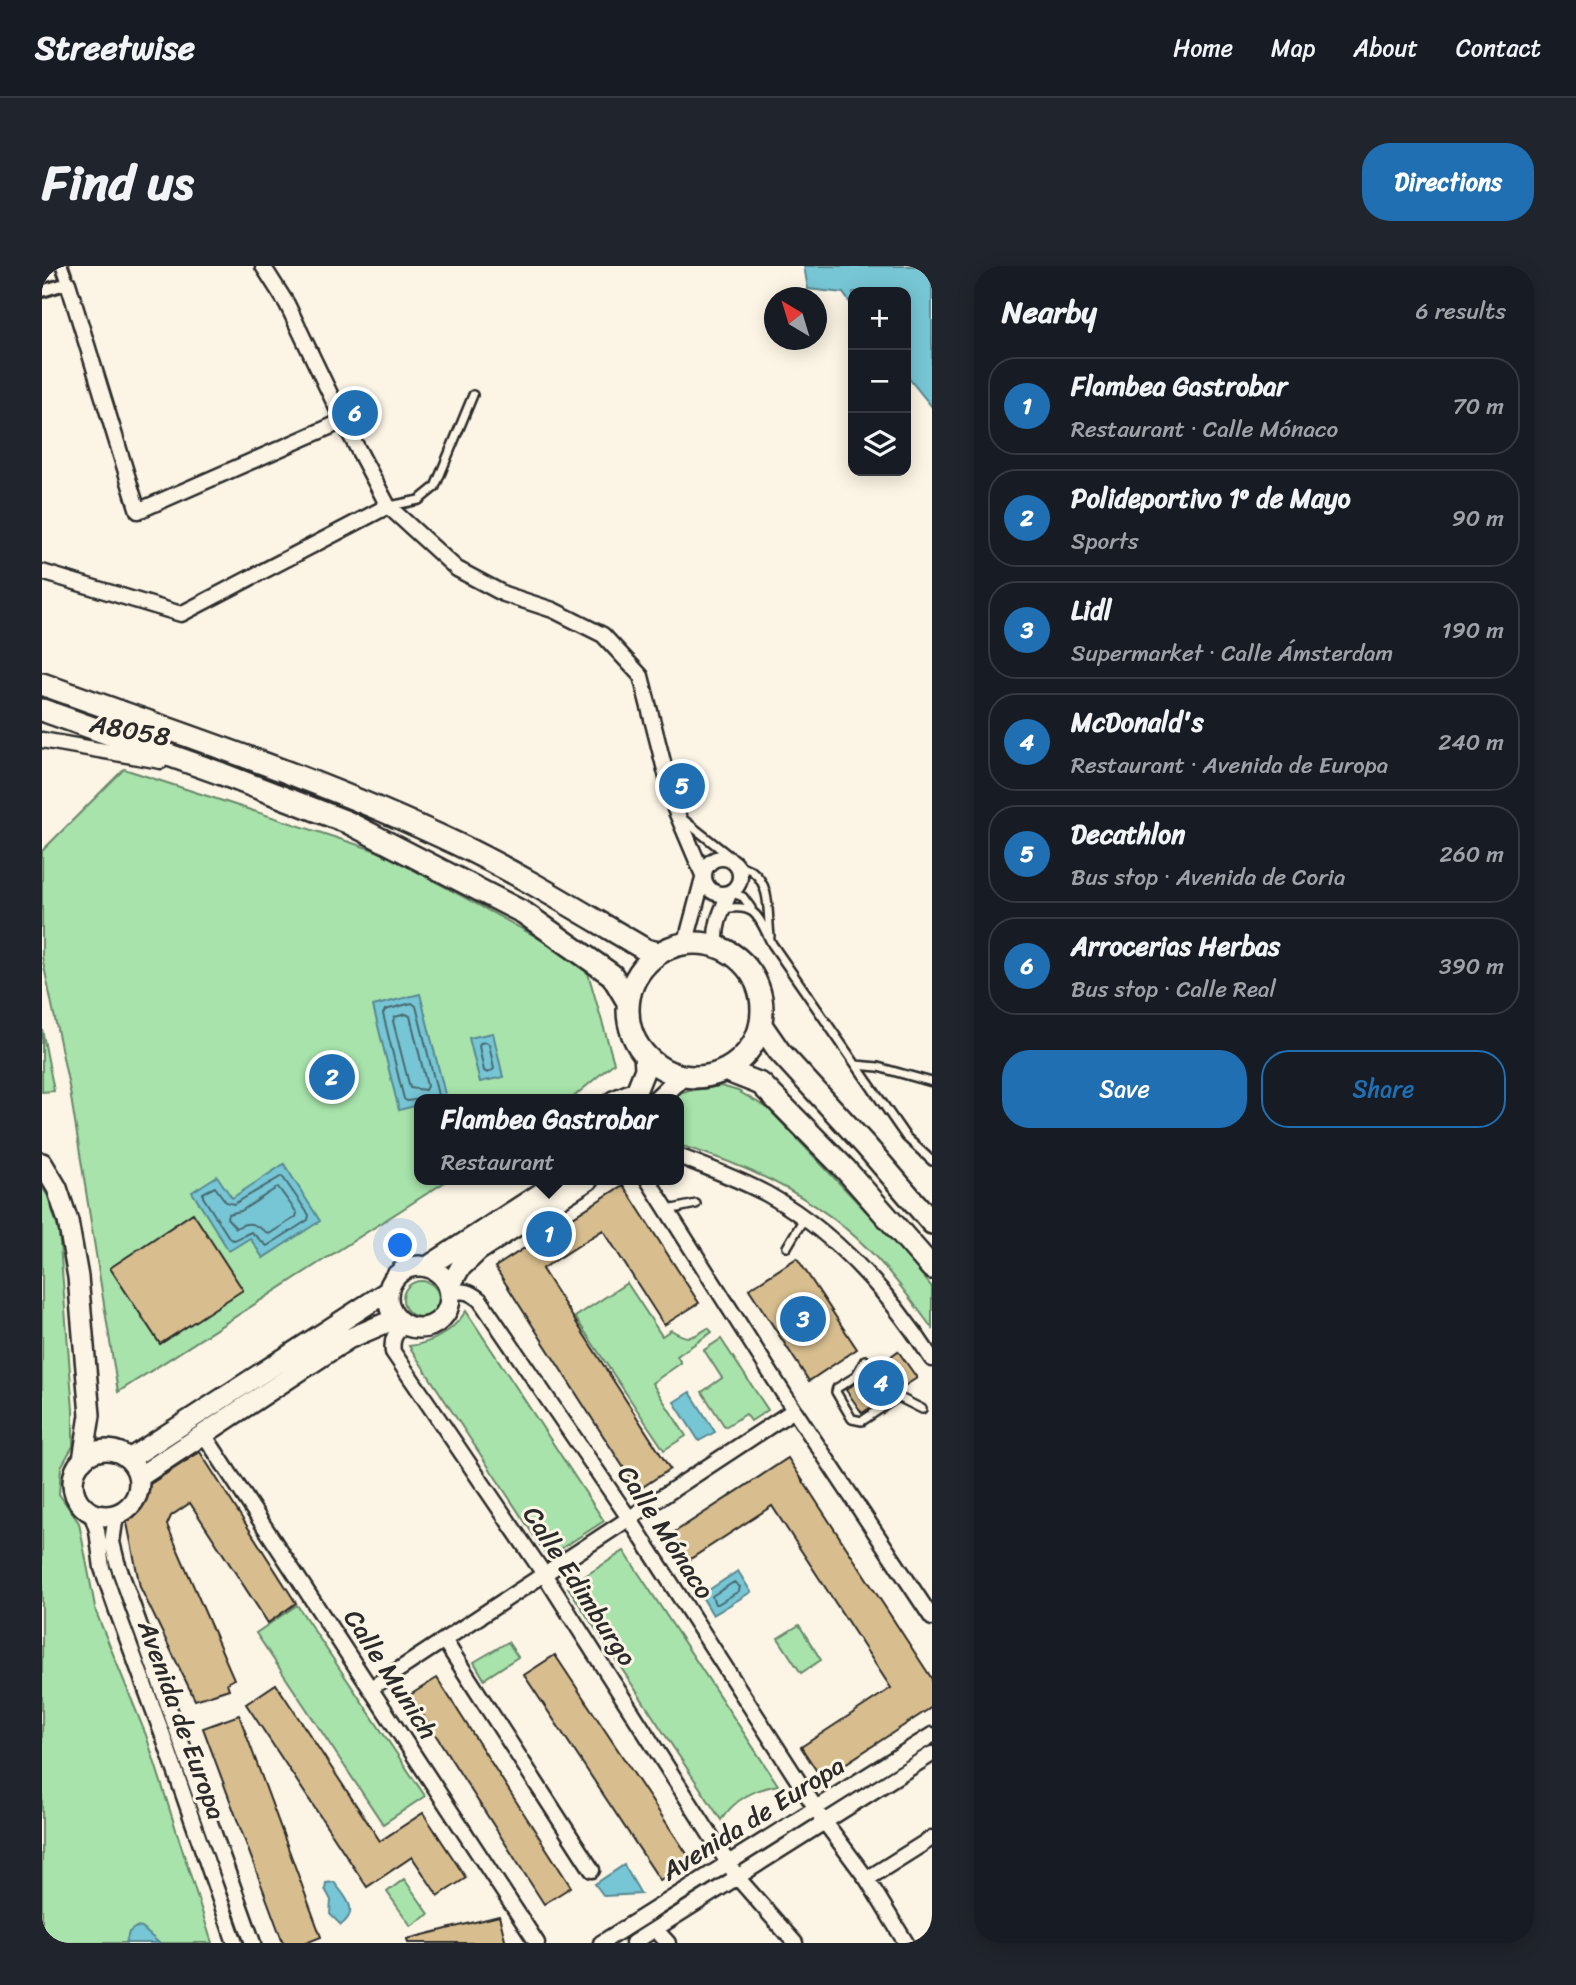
<!DOCTYPE html>
<html lang="en">
<head>
<meta charset="utf-8">
<style>
  body { margin:0; font-family:Sriracha,sans-serif; background:#20242c; color:#f1f3f6 }
  .controls { position:absolute; right:21px; top:21px; display:grid; overflow:hidden; border-radius:14px; box-shadow:0 4px 18px #0003 }
  .controls button { width:63px; height:63px; display:grid; place-items:center; padding:0; border:0; border-bottom:2px solid #363941; background:#171b24; color:#f1f3f6; font:35px sans-serif }
  .compass { position:absolute; left:722px; top:21px; width:63px; height:63px; border-radius:50%; background:#171b24; box-shadow:0 4px 18px #0003; rotate:322deg }
  .you { position:absolute; left:359px; top:980px; width:24px; height:24px; margin:-18px; border:5px solid #fff; border-radius:50%; background:#1a73e8; box-shadow:0 0 0 10px #1a73e833 }
  .badge { display:grid; place-items:center; width:46px; height:46px; border-radius:50%; background:#1f6fb2; color:#fff; font-size:23px; font-weight:700 }
  .pin { position:absolute; translate:-50% -50%; border:4px solid #fff; box-shadow:0 2px 7px #0006 }
  .popup { position:absolute; left:372px; top:828px; width:270px; height:91px; box-sizing:border-box; display:grid; place-content:center; border-radius:14px; background:#171b24; filter:drop-shadow(0 2px 5px #0005); font-size:23px; white-space:nowrap; color:#9ea1a6 }
  .popup b { font-size:26px; color:#f1f3f6 }
  .popup::after { content:''; position:absolute; left:50%; top:100%; margin-left:-14px; border:14px solid transparent; border-top-color:#171b24 }
  .list { margin:0; padding:0; list-style:none }
  h2 { display:flex; justify-content:space-between; align-items:center; height:91px; margin:0; padding:0 28px; font-size:30px }
  h2 small { font-size:23px; font-weight:400; color:#9ea1a6 }
  .list li { display:grid; grid-template-columns:46px 1fr auto; gap:21px; align-items:center; box-sizing:border-box; height:98px; margin:0 14px 14px; padding:0 14px; border:2px solid #363941; border-radius:28px }
  .list b { display:block; font-size:26px; white-space:nowrap }
  .list p { margin:0; font-size:23px; white-space:nowrap; color:#9ea1a6 }
  .list em { font-size:23px; font-style:normal; color:#9ea1a6 }
  .actions { display:flex; gap:14px; padding:21px 28px }
  .actions a { flex:1; padding:16px 0; border:2px solid #1f6fb2; border-radius:28px; text-align:center; font-size:24px; color:#1f6fb2 }
  .actions .main { background:#1f6fb2; color:#fff }
  .icon { flex:none; width:38px; height:38px; fill:none; stroke:currentColor; stroke-width:2; stroke-linecap:round; stroke-linejoin:round }
  .map { position:relative; flex:none; width:890px; height:1677px; overflow:hidden; border-radius:28px }
  header { display:flex; align-items:center; gap:42px; box-sizing:border-box; height:98px; padding:0 35px; background:#171b24; border-bottom:2px solid #363941 }
  header strong { font-size:33px }
  nav { display:flex; gap:38px; margin-inline-start:auto; font-size:24px }
  .intro { display:flex; align-items:center; justify-content:space-between; box-sizing:border-box; height:168px; padding:0 42px }
  h1 { margin:0; font-size:49px }
  .button { padding:18px 32px; border-radius:28px; background:#1f6fb2; color:#fff; font-size:24px; font-weight:700 }
  main { display:flex; gap:42px; padding:0 42px }
  aside { flex:1; background:#171b24; border-radius:28px; box-shadow:0 4px 18px #0003 }
  .map>svg:first-child { display:block }
  .green { fill:#a7e3aa; stroke:#69876a; stroke-width:2 }
  .water { fill:#77c6d5; stroke:#598891; stroke-width:2 }
  .lines { fill:none; stroke-linecap:round; stroke-linejoin:round }
  .shore { stroke:#49696f; stroke-width:2 }
  .building { fill:#d8be8e; stroke:#2b2b2b; stroke-width:2 }
  .service-casing { stroke:#2b2b2b; stroke-width:12 }
  .pedestrian-casing { stroke:#2b2b2b; stroke-width:16 }
  .minor-casing { stroke:#2b2b2b; stroke-width:19 }
  .tertiary-casing { stroke:#2b2b2b; stroke-width:24 }
  .secondary-casing { stroke:#2b2b2b; stroke-width:26 }
  .service { stroke:#fcf5e5; stroke-width:7 }
  .pedestrian { stroke:#fcf5e5; stroke-width:10 }
  .minor { stroke:#fcf5e5; stroke-width:14 }
  .tertiary { stroke:#fcf5e5; stroke-width:19 }
  .secondary { stroke:#fcf5e5; stroke-width:21 }
  .labels { text-anchor:middle; dominant-baseline:central; stroke-width:6; stroke-linejoin:round; paint-order:stroke }
  .street-label { font-size:26px; fill:#2b2b2b; stroke:#fcf5e5 }
</style>
</head>
<body>
<header>
<strong>Streetwise</strong>
<nav><a>Home</a><a>Map</a><a>About</a><a>Contact</a></nav>
</header>
<div class="intro"><h1>Find us</h1><a class="button">Directions</a></div>
<main>
<div class="map">
<svg width="890" height="1677" viewBox="0 0 890 1677">
  <rect width="100%" height="100%" fill="#fcf5e5"/>
  <filter id="ink" filterUnits="userSpaceOnUse"><feTurbulence type="fractalNoise" baseFrequency=".0143" numOctaves="2"/><feDisplacementMap in="SourceGraphic" scale="14" xChannelSelector="R" yChannelSelector="G"/><feConvolveMatrix kernelMatrix="1 2 1 2 8 2 1 2 1" color-interpolation-filters="sRGB"/></filter>
  <g filter="url(#ink)">
    <path class="green" d="M82,503L341,587L504,676L546,707L572,797L529,833H378V914H406L76,1126L28,825L0,691V585Z
      M0,763L12,825L0,826Z
      M679,820L696,825L727,843L853,976L890,1021V1062C869,1034 849,1006 825,982C774,931 705,899 637,879L636,833H627L633,827Z
      M0,921L6,930L17,966L31,1144V1180L19,1201L17,1228L37,1257L54,1346L104,1469L170,1677H0Z
      M361 1033a18 18 0 1 1 36 0a18 18 0 1 1-36 0Z
      M585,1017L620,1070L629,1064C647,1075 650,1072 666,1062L670,1066L635,1090L639,1097L610,1117L644,1170L622,1184L533,1051Z
      M424,1045L562,1255L506,1291L367,1080C392,1077 410,1066 424,1045Z
      M679,1073L726,1144L709,1155L704,1148L683,1161L660,1126L680,1112L662,1084Z
      M582,1285L736,1519C711,1524 693,1533 679,1554L526,1321Z
      M255,1339L383,1530L341,1558L214,1367Z
      M757,1359L779,1394L759,1407L736,1372Z
      M466,1376L476,1391L442,1413L432,1396Z
      M362,1613L387,1648L369,1660L345,1626Z"/>
    <path class="water" d="M762,0H890V141L864,109V26H811V41L801,27L766,23Z
      M378,728L404,832L378,833L377,839L357,844L331,740Z
      M451,767L461,811L438,816L427,772Z
      M242,898L278,955L221,992L208,972L187,985L150,926L175,910L190,932Z
      M648,1126L673,1166L657,1175L632,1136Z
      M696,1305L709,1326L671,1349L659,1329Z
      M582,1599L599,1628L562,1630L553,1618Z
      M292,1616C302,1630 319,1644 299,1659L288,1648L289,1634L283,1623L284,1617Z
      M94,1661L100,1662L117,1677H84L87,1666Z"/>
    <g class="lines">
      <path class="shore" d="M364,748L368,750L385,820L383,824L368,822L351,755L353,751Z
        M444,776L447,778L452,803L446,807L442,805L437,780L438,777Z
        M380,833L365,835L362,833L341,748L343,744L370,737L374,740L397,833
        M240,910L267,949L266,954L225,980L209,966L192,974L188,973L161,931V927L173,921L184,936L192,938Z
        M236,921L255,947L254,951L227,968C214,960 210,953 194,962L185,952L186,948L199,945Z
        M692,1316L698,1321L697,1325L676,1338H673L670,1330Z"/>
    </g>
    <path class="building" d="M581,919L657,1037L622,1059L561,964L500,1003L628,1203L596,1224L453,1001Z
      M151,947L201,1024L118,1078L68,1002Z
      M755,992L815,1083L767,1115L707,1023Z
      M856,1085L875,1112L820,1147L804,1124Z
      M158,1186L254,1337L226,1357L148,1237L129,1250L125,1259L192,1413L185,1417L187,1423L153,1434L98,1321L84,1252L97,1236L105,1220Z
      M746,1192L890,1413V1441L780,1513L759,1481L849,1422L730,1240L639,1299L622,1273Z
      M513,1389L649,1594L618,1614L482,1409Z
      M395,1412L529,1621L502,1638L368,1429Z
      M234,1418L338,1575L381,1547L424,1612L396,1630L370,1591L325,1621L204,1438Z
      M197,1449L279,1671L264,1677H241L161,1462Z
      M457,1650L464,1677H366L365,1673Z"/>
    <g class="lines">
      <defs>
        <path id="service" d="M348,240L377,234L393,221L431,129
          M642,554L685,588L692,596
          M694,598C698,600 706,602 710,605C730,620 725,649 728,670
          M688,626L701,631L709,642
          M682,643C716,637 716,652 730,678L864,871L890,895
          M814,799L836,801L890,816
          M626,944L654,938
          M745,981L761,954
          M823,1094L813,1111L795,1122L794,1126L810,1153L820,1155L856,1131L880,1143"/>
        <path id="pedestrian" d="M0,25L26,17L20,0"/>
        <path id="minor" d="M221,0L245,38L301,155L346,240L415,303L462,328L511,344L561,369L599,410L633,543L661,609
          M26,17L96,245L301,155
          M0,306L139,348L346,240
          M0,474L119,495
          M662 610a18 18 0 1 1 36 0a18 18 0 1 1-36 0Z
          M643,679L661,612
          M675,681C671,661 680,644 688,626
          M570,833L596,822
          M636,890C667,902 697,913 725,928C793,966 848,1028 890,1093
          M606,914L752,1144L890,1352
          M408,1027C422,1024 427,1025 438,1034L587,1252L782,1555L825,1613L864,1677
          M361,1059C353,1068 349,1073 351,1086L502,1308L695,1611L753,1677
          M161,1167L495,1677
          M49,1246L55,1264L60,1302L75,1345L120,1467L193,1677
          M74,1249L70,1276L75,1296L211,1677
          M402,1374L550,1604
          M329,1422L752,1144
          M825,1613L890,1572
          M614,1664L626,1677
          M559,1677L890,1469
          M591,1677L890,1488"/>
        <path id="tertiary" d="M591,833L603,803L602,788
          M616,833L640,810
          M0,897L15,922L26,955L36,1011L48,1149L41,1194
          M346 1031a31 31 0 1 1 62 0a31 31 0 1 1-62 0Z
          M385,1001L519,914
          M407,1022L418,1002L436,985L546,914
          M31 1217a33 33 0 1 1 66 0a33 33 0 1 1-66 0Z
          M87,1193L346,1025
          M97,1211L306,1073L353,1053"/>
        <path id="secondary" d="M0,418C139,468 281,514 415,578C480,609 542,648 604,684L616,687
          M0,444L180,508L305,556L482,647L570,709L586,736
          M586 744a67 67 0 1 1 134 0a67 67 0 1 1-134 0Z
          M719,759L737,785L824,880L890,957
          M683,804L719,818L804,904L890,1002"/>
      </defs>
      <use href="#service" class="service-casing"/>
      <use href="#pedestrian" class="pedestrian-casing"/>
      <use href="#minor" class="minor-casing"/>
      <use href="#tertiary" class="tertiary-casing"/>
      <use href="#secondary" class="secondary-casing"/>
      <use href="#service" class="service"/>
      <use href="#pedestrian" class="pedestrian"/>
      <use href="#minor" class="minor"/>
      <use href="#tertiary" class="tertiary"/>
      <use href="#secondary" class="secondary"/>
    </g>
  </g>
  <g class="labels">
    <g class="street-label">
      <text transform="translate(88 464) rotate(10)">A8058</text>
      <text transform="translate(624 1266) rotate(57)">Calle Mónaco</text>
      <text transform="translate(538 1320) rotate(57)">Calle Edimburgo</text>
      <text transform="translate(349 1408) rotate(57)">Calle Munich</text>
      <text transform="translate(140 1454) rotate(70)">Avenida de Europa</text>
      <text transform="translate(711 1552) rotate(-32)">Avenida de Europa</text>
    </g>
  </g>
</svg>
<div class="controls">
<button>+</button>
<button>−</button>
<button><svg class="icon" aria-label="layers" viewBox="0 0 24 24"><path d="M12 4l9 5-9 5-9-5zM3 14l9 5 9-5"/></svg></button>
</div>
<svg class="compass" viewBox="-18 -18 36 36"><path d="M0-13l5 13h-10z" fill="#e53935"/><path d="M0 13l5-13h-10z" fill="#9ea1a6"/></svg>
<div class="you"></div>
<div class="pin badge" style="left:507px;top:968px">1</div>
<div class="popup"><b>Flambea Gastrobar</b>Restaurant</div>
<div class="pin badge" style="left:290px;top:811px">2</div>
<div class="pin badge" style="left:761px;top:1053px">3</div>
<div class="pin badge" style="left:839px;top:1117px">4</div>
<div class="pin badge" style="left:640px;top:520px">5</div>
<div class="pin badge" style="left:313px;top:147px">6</div>
</div>
<aside>
<h2>Nearby<small>6 results</small></h2>
<ul class="list">
<li><span class="badge">1</span><div><b>Flambea Gastrobar</b><p>Restaurant · Calle Mónaco</p></div><em>70 m</em></li>
<li><span class="badge">2</span><div><b>Polideportivo 1º de Mayo</b><p>Sports</p></div><em>90 m</em></li>
<li><span class="badge">3</span><div><b>Lidl</b><p>Supermarket · Calle Ámsterdam</p></div><em>190 m</em></li>
<li><span class="badge">4</span><div><b>McDonald's</b><p>Restaurant · Avenida de Europa</p></div><em>240 m</em></li>
<li><span class="badge">5</span><div><b>Decathlon</b><p>Bus stop · Avenida de Coria</p></div><em>260 m</em></li>
<li><span class="badge">6</span><div><b>Arrocerias Herbas</b><p>Bus stop · Calle Real</p></div><em>390 m</em></li>
</ul>
<div class="actions"><a class="main">Save</a><a>Share</a></div>
</aside>
</main>
</body>
</html>
